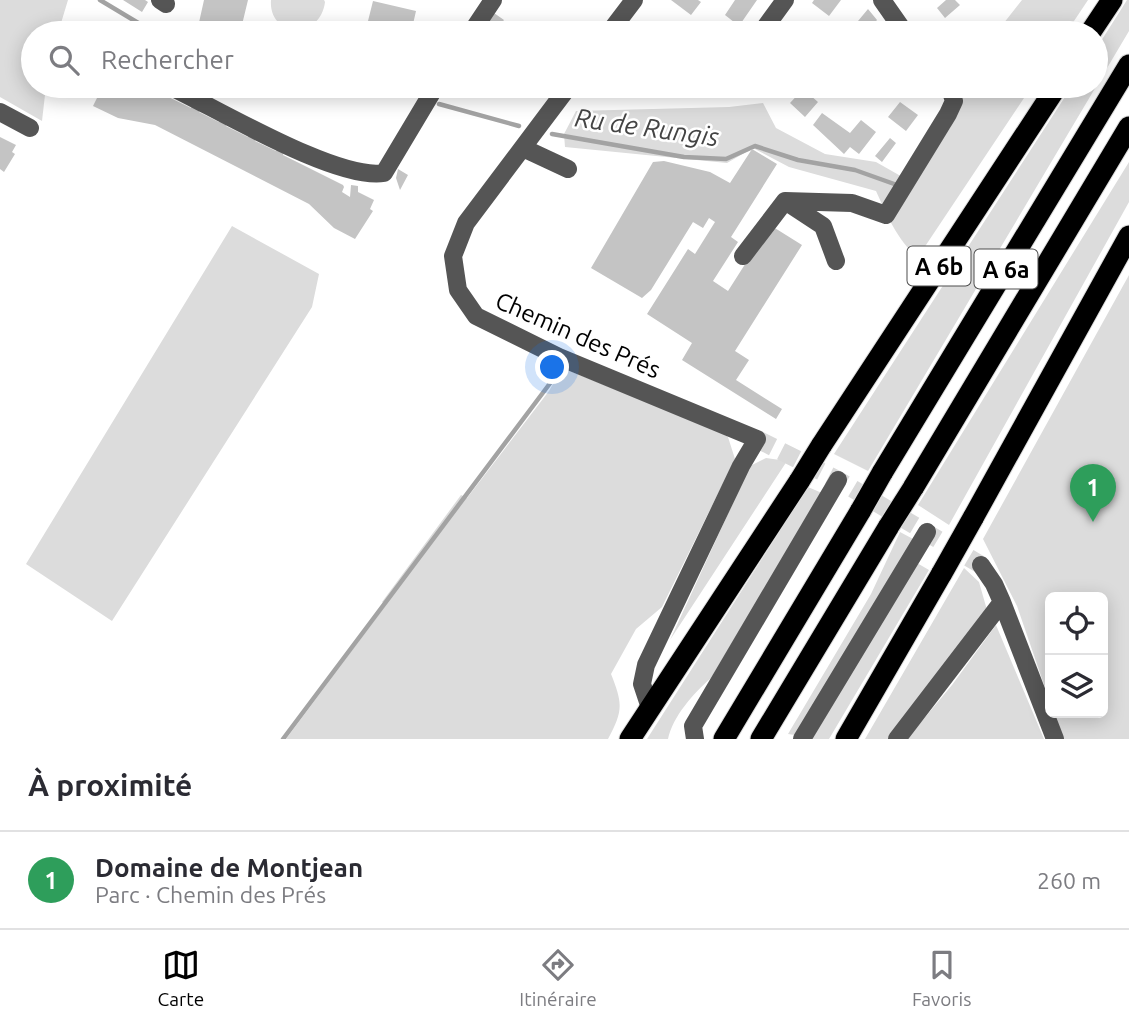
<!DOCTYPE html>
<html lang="fr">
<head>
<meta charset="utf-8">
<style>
  body { margin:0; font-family:Ubuntu,sans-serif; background:#f2f2f3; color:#2b2b33 }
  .controls { position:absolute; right:21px; bottom:21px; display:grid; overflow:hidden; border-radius:10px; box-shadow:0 4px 18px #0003 }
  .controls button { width:63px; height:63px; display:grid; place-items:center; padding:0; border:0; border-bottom:2px solid #e1e1e2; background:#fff; color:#2b2b33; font:35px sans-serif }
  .you { position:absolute; left:553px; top:368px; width:24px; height:24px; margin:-18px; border:5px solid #fff; border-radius:50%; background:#1a73e8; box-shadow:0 0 0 10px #1a73e833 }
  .badge { display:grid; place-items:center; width:46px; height:46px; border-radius:50%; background:#000; color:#fff; font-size:23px; font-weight:700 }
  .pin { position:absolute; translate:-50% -58px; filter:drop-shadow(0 2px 4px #0008) }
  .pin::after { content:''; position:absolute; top:37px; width:24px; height:21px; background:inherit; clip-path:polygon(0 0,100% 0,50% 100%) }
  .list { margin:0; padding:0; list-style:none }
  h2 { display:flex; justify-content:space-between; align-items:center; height:91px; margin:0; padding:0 28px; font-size:30px }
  h2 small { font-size:23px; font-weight:400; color:#7c7c81 }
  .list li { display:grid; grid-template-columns:46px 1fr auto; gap:21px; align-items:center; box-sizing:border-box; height:98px; padding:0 28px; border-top:2px solid #e1e1e2 }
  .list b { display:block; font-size:26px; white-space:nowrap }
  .list p { margin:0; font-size:23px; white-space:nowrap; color:#7c7c81 }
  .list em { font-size:23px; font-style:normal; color:#7c7c81 }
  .icon { flex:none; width:38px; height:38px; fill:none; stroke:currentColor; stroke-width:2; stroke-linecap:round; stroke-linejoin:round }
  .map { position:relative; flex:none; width:1129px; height:739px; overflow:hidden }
  .search { position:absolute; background:#fff; box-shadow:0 4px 18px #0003; left:21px; right:21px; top:21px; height:77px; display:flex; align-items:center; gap:18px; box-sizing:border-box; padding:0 24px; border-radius:38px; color:#7c7c81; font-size:26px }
  .sheet { height:189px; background:#fff }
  nav { display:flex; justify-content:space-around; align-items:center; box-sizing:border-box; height:98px; border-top:2px solid #e1e1e2; background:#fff; font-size:19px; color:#7c7c81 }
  nav a { display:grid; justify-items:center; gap:4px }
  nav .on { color:#000 }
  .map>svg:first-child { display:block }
  .green { fill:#dcdcdc }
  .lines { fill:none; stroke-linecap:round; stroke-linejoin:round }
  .stream { stroke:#a3a3a3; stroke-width:4.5 }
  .building { fill:#c4c4c4 }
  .minor-tunnel { stroke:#d9d9d9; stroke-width:18; stroke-dasharray:18 9; stroke-linecap:butt }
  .highway-casing { stroke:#dbdbdb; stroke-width:23 }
  .minor { stroke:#555; stroke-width:18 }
  .highway { stroke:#000; stroke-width:21 }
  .highway-bridge-casing { stroke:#dbdbdb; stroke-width:23; stroke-linecap:butt }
  .highway-bridge { stroke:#000; stroke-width:21 }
  .labels { text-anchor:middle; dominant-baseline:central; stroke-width:5; stroke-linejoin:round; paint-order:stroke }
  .shield { fill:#fff; stroke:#4c4c4c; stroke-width:2 }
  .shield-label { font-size:23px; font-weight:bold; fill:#000 }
  .street-label { font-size:24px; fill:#000; stroke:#fff }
  .water-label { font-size:26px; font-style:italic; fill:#444; stroke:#fff }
</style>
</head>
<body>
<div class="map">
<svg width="1129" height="739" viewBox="0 0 1129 739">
  <rect width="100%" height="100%" fill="#fff"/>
  <path class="green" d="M0,0H68L58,33H33V86H46L42,121L0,97Z
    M271,0H324L325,2C320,41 268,37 271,0Z
    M1022,0H1088L1066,33H996Z
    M1127,0H1129V31L868,471L834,454L1072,86H1096V49Z
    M956,86H1032L918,257C899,244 885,211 876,191L789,167L753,148L727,163L565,147L564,134L576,111L729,107L763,103L776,128L825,154L876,162L913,183L950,128L960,101Z
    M1129,162V202L949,525L918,505Z
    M232,226L319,274L312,307L112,621L26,564Z
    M1129,275V739H1063L1054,713H1103V597H1050V702L1017,606L983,539Z
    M562,368L722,432L728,437L735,459L662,607L636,629L611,674C623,704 623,711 608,739H286L386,605L382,602L461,495L467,498L549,391Z
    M766,458L787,461L670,640L750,466Z
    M808,487L822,493L711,678C693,694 673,716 668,739H647Z
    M900,532L915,540L795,735L788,734L871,594Z
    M917,563L929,570L829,739H812Z
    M964,568L979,582L987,610L893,739H865Z
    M996,625L1044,739H907L952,685Z"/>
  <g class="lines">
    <path class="stream" d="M100,0L155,33
      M390,86L412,95
      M439,104L519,126
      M552,134L684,157L726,159L755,146L798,160L855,170L897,185
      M283,739L554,378"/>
  </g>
  <path class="building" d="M123,0H145L148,2L142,12Z
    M204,0H248L240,33H223L198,27Z
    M671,0H698L701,2L691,15Z
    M735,0H757L739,26L725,15Z
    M814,0H841L829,16L812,3Z
    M946,0H955L960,5L945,18L937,8Z
    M373,1L416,11L411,33H365Z
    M868,9L877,20L869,30L858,21Z
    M494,13L504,20L494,33H480Z
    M103,86H146L191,108L192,105L200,108L199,112L219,122L221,119L227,123L226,126L248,137L249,134L256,138L255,141L276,151L278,147L284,152L283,155L343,185L344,187L342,192L350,197L351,185L358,186V192L374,200L370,209L373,211L355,239L334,228L309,204L155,125L118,118L93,106Z
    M803,89L818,102L805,117L790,103Z
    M900,102L918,115L906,131L888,117Z
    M822,113L850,133L861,120L876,132L859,154L850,147L844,154L813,125Z
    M0,137L16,145L12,152L15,154L4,172L0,169Z
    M890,138L896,143L882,162L875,156Z
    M752,149L777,164L731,237L738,242L713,281L728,291L770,225L802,245L735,351L749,360L736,380L782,409L776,419L682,360L692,343L647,314L688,249L695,254L715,222L709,218L703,228L693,222L651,290L642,298L591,268L653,162L664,161L710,172L730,183Z
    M398,169L408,175L400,190L396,178Z"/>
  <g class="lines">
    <path class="minor-tunnel" d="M757,439L838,480L981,565"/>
    <defs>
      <path id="highway" d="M1090,33L1112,0
        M821,446L1057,86
        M882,473L1129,65
        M913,488L1129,127
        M973,518L1129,236
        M630,739L800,480
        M724,739L861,510
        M761,739L889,526
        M846,739L942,573"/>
    </defs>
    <use href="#highway" class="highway-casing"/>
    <path class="minor" d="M160,0L166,4
      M882,0L905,33
      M471,33L493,0
      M609,33L634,0
      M761,33L785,0
      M169,86C216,108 337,181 384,173L436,86
      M569,86L466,223L453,256L458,290L476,316L559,357L757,439L741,466L646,665L642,684L650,708
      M0,112L30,128
      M523,148L568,169
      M785,201L823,226L836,261
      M743,256L785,201L852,203L886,215L948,114L954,101L949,86
      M981,565L994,584L1002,602L1055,739
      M695,739L693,726L838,480
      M802,739L927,532
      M897,739L1002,602"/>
    <use href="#highway" class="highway"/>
    <defs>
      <path id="highway-bridge" d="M800,480L821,446
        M861,510L882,473
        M889,526L913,488
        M942,573L973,518"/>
    </defs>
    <use href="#highway-bridge" class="highway-bridge-casing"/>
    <use href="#highway-bridge" class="highway-bridge"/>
  </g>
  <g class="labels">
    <g class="shield">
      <rect x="907.5" y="246.5" width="63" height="39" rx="5"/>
      <rect x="974.5" y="249.5" width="63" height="39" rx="5"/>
    </g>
    <g class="shield-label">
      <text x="939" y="266">A 6b</text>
      <text x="1006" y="269">A 6a</text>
    </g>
    <g class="street-label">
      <text transform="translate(578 335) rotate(24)">Chemin des Prés</text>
    </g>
    <g class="water-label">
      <text transform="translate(647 127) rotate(8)">Ru de Rungis</text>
    </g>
  </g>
</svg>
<div class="controls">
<button><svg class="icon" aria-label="locate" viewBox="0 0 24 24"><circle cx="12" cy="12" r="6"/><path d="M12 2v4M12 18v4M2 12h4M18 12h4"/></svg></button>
<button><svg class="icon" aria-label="layers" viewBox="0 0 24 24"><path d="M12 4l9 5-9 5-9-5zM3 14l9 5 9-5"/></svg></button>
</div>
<div class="you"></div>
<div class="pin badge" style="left:1093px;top:522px;background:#2e9e5b">1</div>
<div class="search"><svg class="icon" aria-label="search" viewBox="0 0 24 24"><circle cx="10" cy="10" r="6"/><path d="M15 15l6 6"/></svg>Rechercher</div>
</div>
<section class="sheet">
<h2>À proximité<small></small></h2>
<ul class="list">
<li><span class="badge" style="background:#2e9e5b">1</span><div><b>Domaine de Montjean</b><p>Parc · Chemin des Prés</p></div><em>260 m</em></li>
</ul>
</section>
<nav>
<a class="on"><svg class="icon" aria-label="map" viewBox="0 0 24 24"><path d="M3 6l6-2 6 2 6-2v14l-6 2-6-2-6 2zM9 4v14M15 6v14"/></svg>Carte</a>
<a><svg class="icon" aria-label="directions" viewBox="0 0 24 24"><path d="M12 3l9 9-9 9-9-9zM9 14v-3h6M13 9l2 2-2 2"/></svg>Itinéraire</a>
<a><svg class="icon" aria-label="saved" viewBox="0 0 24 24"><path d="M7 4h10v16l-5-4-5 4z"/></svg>Favoris</a>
</nav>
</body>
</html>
